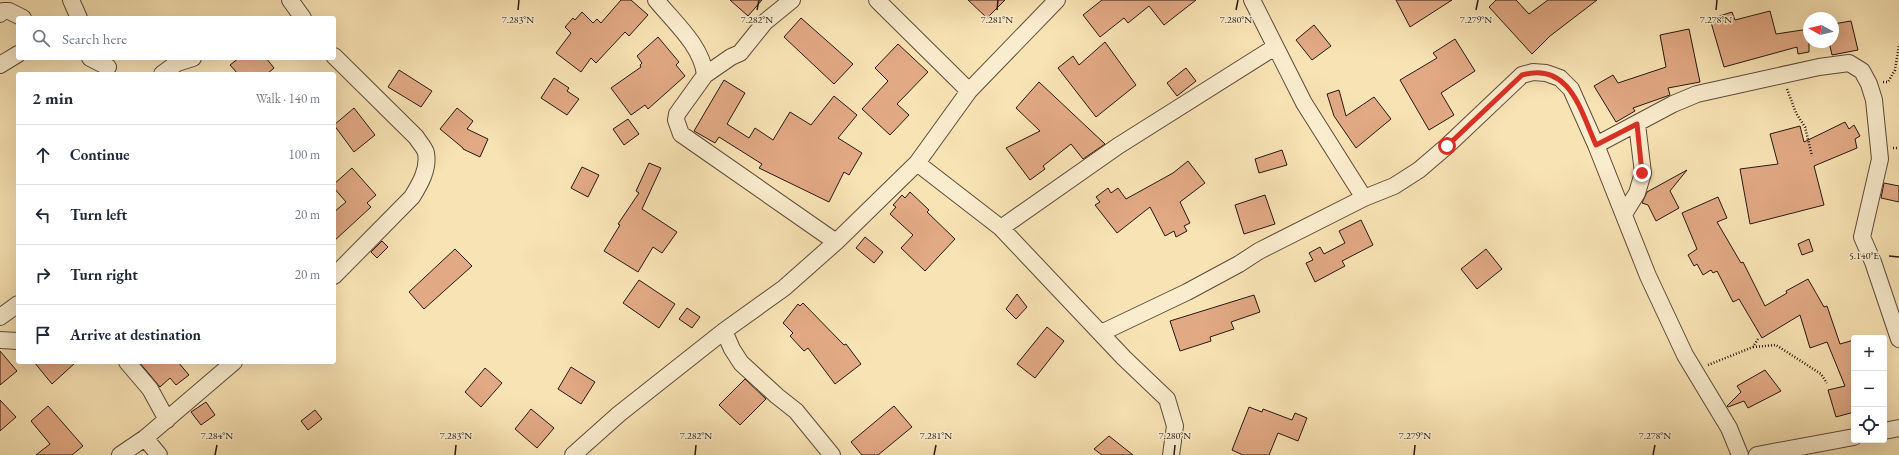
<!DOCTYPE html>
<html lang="en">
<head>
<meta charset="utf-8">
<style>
  body { margin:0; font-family:"EB Garamond",serif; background:#f6f6f7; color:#1f2937 }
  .controls { position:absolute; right:12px; bottom:12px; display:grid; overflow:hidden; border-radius:4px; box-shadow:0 4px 16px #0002 }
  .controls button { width:36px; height:36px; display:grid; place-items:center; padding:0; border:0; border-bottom:1px solid #e0e1e3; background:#fff; color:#1f2937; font:20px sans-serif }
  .compass { position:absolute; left:1803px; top:12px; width:36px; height:36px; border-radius:50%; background:#fff; box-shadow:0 4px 16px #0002; rotate:278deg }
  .stop { position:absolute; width:12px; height:12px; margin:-9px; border:3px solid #d93025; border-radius:50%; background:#fff }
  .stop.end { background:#d93025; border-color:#fff; box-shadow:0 1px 4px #0008 }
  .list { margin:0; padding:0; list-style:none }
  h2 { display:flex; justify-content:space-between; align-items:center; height:52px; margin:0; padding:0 16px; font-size:17px }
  h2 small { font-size:13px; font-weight:400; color:#747a83 }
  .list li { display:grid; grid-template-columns:26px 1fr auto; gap:12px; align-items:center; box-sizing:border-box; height:60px; padding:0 16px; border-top:1px solid #e0e1e3 }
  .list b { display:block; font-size:15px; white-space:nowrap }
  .list em { font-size:13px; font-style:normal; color:#747a83 }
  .icon { flex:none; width:22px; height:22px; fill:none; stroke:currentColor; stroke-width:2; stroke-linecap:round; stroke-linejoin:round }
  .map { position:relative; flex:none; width:1899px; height:455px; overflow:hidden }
  .search { position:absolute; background:#fff; box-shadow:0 4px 16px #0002; left:16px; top:16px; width:320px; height:44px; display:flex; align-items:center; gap:10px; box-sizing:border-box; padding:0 14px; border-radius:4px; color:#747a83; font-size:15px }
  .panel { position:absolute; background:#fff; box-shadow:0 4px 16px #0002; left:16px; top:72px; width:320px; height:292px; border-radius:4px }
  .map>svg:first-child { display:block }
  .building { fill:#e1a984; stroke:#291810 }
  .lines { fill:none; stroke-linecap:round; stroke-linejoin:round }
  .minor-casing { stroke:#5d4b39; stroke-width:18 }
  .path { stroke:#291810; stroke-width:2.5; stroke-dasharray:1 2; stroke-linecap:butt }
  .minor { stroke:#faedce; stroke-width:16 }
  .route { stroke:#d93025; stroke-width:5 }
  .ticks { fill:none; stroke:#291810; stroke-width:1.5 }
  .ticks-label { font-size:10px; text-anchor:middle; fill:#291810; stroke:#faedce; stroke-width:3; stroke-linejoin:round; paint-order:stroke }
</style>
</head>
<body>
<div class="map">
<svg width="1899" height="455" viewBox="0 0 1899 455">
  <rect width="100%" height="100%" fill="#f8e3b4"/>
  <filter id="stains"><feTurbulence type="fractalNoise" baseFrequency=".005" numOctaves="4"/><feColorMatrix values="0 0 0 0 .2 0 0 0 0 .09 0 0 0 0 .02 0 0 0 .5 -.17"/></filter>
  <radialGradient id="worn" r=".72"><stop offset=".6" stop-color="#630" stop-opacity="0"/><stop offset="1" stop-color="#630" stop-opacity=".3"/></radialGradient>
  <path class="building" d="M621,0H631L648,15L629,36L625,32L596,63L591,58L581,72L556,53L571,33L565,27L573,18L575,20L582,12L593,23L597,19L601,23Z
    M730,0H762L748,16Z
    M968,0H1005L987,18Z
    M1102,0H1196L1164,25L1149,6L1128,23L1124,18L1100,37L1083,15Z
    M1396,0H1452L1410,27Z
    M1496,0H1516L1529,14L1548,0H1597L1550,36L1532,54L1489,7Z
    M1770,11L1776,34L1809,29V52L1798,54L1797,47L1724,67L1710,19L1732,12L1735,20Z
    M801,18L853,64L834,84L784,37Z
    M1851,21L1858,50L1832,55L1829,42H1833V24Z
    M1314,25L1331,46L1312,60L1296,40Z
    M1689,29L1700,82L1668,88L1670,95L1633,108L1635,111L1616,122L1594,86L1613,75L1618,83L1666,67L1660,35Z
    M658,37L679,62L676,65L685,76L648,109L645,105L631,115L611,88L641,67L640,65L642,63L637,56Z
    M1455,39L1475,71L1441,93L1454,115L1429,130L1400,80L1437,58L1433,53Z
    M1105,42L1136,85L1096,117L1058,68L1073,56L1079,65Z
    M898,44L928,72L897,104L909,115L890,135L862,109L888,81L875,68Z
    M239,58H266L274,68L267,74H238L230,65Z
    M1186,68L1196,81L1177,96L1167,83Z
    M399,70L432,91L421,107L388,87Z
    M554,78L569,88L567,91L579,99L567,115L541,98Z
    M724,80L745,93L727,124L749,138L755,128L773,140L790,112L811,125L834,96L857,115L838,138L862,153L849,175L844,172L829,202L759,168L762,164L719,137L715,143L694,131Z
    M1039,82L1105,144L1083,159L1071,144L1043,166L1045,169L1030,180L1006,148L1040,131L1016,108Z
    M1339,90L1346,116L1374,97L1391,119L1356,148L1334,116L1327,94Z
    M354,108L375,135L354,152L334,125Z
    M457,108L473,121L467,129L488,139L480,157L463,149V148L440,129Z
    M628,119L639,134L624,145L613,129Z
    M1845,122L1849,129L1854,125L1860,136L1855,139L1857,148L1814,166L1824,205L1750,224L1740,169L1778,164L1770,134L1800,126L1804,142Z
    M1282,150L1287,165L1259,173L1255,159Z
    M1188,161L1205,183L1180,202L1190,223L1184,226L1187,231L1176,237L1174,231L1165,236L1150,207L1117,233L1095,205L1100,202L1096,197L1108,188L1111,193L1118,188L1126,199L1173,173Z
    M649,163L661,168L642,209L677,232L662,253L653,247L638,272L604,251L620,225L618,224L639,193L636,191Z
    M582,167L599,175L588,197L571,188Z
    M352,168L376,195L367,203L371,207L334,241V212L346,202L334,188V184Z
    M1687,170L1670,191L1679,208L1656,221L1648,205L1642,203L1647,192Z
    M1884,183L1899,186V202L1881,198Z
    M910,192L929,210L927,212L955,239L925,271L901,248L913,235L890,214L896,207L893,205L902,195L905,198Z
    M1265,195L1275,224L1244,234L1235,205Z
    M1718,197L1727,218L1717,222L1741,263L1743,262L1765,306L1787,293L1786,291L1808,279L1824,307L1827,306L1840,344L1854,340V412L1836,417L1828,390L1845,386L1827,342L1810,348L1800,315L1762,338L1739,299L1733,302L1717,271L1713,273L1711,270L1703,275L1697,264L1694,266L1688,255L1697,249L1682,213Z
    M1361,220L1373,245L1342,261L1345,266L1315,282L1306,263L1313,260L1309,253L1320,247L1324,254L1345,243L1339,231Z
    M865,237L883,252L874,263L856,248Z
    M1809,239L1813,251L1802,255L1798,244Z
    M382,241L388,247L377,258L371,252Z
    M455,249L472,266L424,309L409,292Z
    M1486,249L1502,269L1477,289L1461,269Z
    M639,280L675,304L659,328L623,303Z
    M1017,294L1027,307L1016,319L1006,309Z
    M1254,295L1260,312L1231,322L1234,329L1210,337L1211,341L1180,351L1170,321Z
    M803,303L844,345L846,344L861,364L835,384L808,348L804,351L790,336L793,333L783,323L798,304L800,306Z
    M687,308L700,317L692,328L679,319Z
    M1047,327L1064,341L1035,378L1017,364Z
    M0,351L17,371L0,385Z
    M34,362H76L52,384Z
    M139,362H178L189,375L176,385L170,378L160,387Z
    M571,367L595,382L581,404L558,389Z
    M485,368L502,383L481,407L465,392Z
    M1765,370L1781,391L1748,408L1744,401L1728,407L1727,406L1741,392L1737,386Z
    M745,379L766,399L740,425L719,405Z
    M0,400L16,417L0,431Z
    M206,402L215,415L201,425L191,412Z
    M48,406L83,446L72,455H36L50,444L31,421Z
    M894,406L912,427L878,455H862L851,442Z
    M1249,407L1262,412L1263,409L1292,420L1295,413L1307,418L1298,441L1278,433L1269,455H1243L1232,450Z
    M531,409L554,428L537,448L515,429Z
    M315,410L322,419L308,430L301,421Z
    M1109,436L1133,455H1102L1094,449Z"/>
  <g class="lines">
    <defs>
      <path id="minor" d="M71,0L79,18
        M290,0L303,18
        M656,0C674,22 702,46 705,75L677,114L676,120L681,134L836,242
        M877,0L969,91
        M1252,0L1304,103L1364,198
        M0,14L3,11H9L23,18
        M334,56L416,137C419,142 425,148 426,153C429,169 420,184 412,197L334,276
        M90,58L108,67
        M0,65L18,54
        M162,74L177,63L193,58
        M705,75L731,57L740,53L765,22L792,0
        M1596,145L1673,104L1697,94L1819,67L1849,63L1862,71L1869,84L1874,100L1880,159L1862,237L1873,262L1899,339
        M917,163L1001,228L1124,358L1167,399L1175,426L1171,455
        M1624,214L1637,193L1643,173L1637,124
        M1001,228L1118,146L1275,47
        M0,317L18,304
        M724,331L732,349L741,363L777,396L796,411L832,455
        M1101,333L1187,292L1239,264L1259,251L1364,198L1394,186L1419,170L1447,146L1522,75L1533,72L1546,73L1560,78L1571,89L1596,145L1648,276L1685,355L1729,428L1740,455
        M0,340L18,341
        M127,362L150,389L167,420
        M1884,431L1899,428
        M145,438L159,455
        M120,455L145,438L234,362
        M573,455L619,414L724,331L784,288L836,242L917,163L969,91L1057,0
        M1757,455L1854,437"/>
    </defs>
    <use href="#minor" class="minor-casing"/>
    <path class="path" d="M1883,82H1888L1895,70L1899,45
      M1787,89L1796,113L1805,127L1812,156
      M1893,148H1899
      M1753,347L1776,345L1821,374L1827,383
      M1708,365L1753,347L1758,339"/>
    <use href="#minor" class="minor"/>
  </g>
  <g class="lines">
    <path class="route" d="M1447,146L1522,75C1570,61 1581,112 1596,145L1637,124L1642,173"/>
  </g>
  <path class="ticks" d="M518,10L519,0M757,10L759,0M997,10L998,0M1236,10L1238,0M1476,10L1478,0M1716,10L1717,0M1889,256L1899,257M215,455L217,445M455,455L456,445M695,455L696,445M934,455L936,445M1174,455L1175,445M1414,455L1415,445M1653,455L1655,445"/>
  <g class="ticks-label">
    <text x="518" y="23">7.283°N</text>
    <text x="757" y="23">7.282°N</text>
    <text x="997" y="23">7.281°N</text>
    <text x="1236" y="23">7.280°N</text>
    <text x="1476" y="23">7.279°N</text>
    <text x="1716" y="23">7.278°N</text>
    <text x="1864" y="259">5.140°E</text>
    <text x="217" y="439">7.284°N</text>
    <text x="456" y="439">7.283°N</text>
    <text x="696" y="439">7.282°N</text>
    <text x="936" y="439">7.281°N</text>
    <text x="1175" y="439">7.280°N</text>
    <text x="1415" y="439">7.279°N</text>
    <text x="1655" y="439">7.278°N</text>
  </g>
  <rect width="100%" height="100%" filter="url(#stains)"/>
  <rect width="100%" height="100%" fill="url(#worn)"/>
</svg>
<div class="controls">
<button>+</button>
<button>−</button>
<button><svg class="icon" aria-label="locate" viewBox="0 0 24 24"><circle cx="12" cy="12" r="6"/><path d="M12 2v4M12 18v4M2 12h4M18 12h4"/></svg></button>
</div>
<svg class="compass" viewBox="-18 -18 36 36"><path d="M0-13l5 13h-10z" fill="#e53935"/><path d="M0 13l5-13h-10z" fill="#747a83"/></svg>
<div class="stop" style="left:1447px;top:146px"></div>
<div class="stop end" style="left:1642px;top:173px"></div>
<div class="search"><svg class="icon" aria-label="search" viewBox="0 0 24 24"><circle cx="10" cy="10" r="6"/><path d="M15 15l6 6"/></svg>Search here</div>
<section class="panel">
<h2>2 min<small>Walk · 140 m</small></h2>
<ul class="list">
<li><svg class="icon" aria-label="ahead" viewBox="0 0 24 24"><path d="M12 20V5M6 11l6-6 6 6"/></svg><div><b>Continue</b></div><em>100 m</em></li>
<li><svg class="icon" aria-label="left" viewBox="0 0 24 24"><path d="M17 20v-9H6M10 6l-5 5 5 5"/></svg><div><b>Turn left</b></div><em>20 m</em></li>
<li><svg class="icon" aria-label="right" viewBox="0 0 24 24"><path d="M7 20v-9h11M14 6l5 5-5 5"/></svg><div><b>Turn right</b></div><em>20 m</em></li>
<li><svg class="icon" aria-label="arrive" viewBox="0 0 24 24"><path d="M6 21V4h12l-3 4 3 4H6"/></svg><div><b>Arrive at destination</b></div></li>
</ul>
</section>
</div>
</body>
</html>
